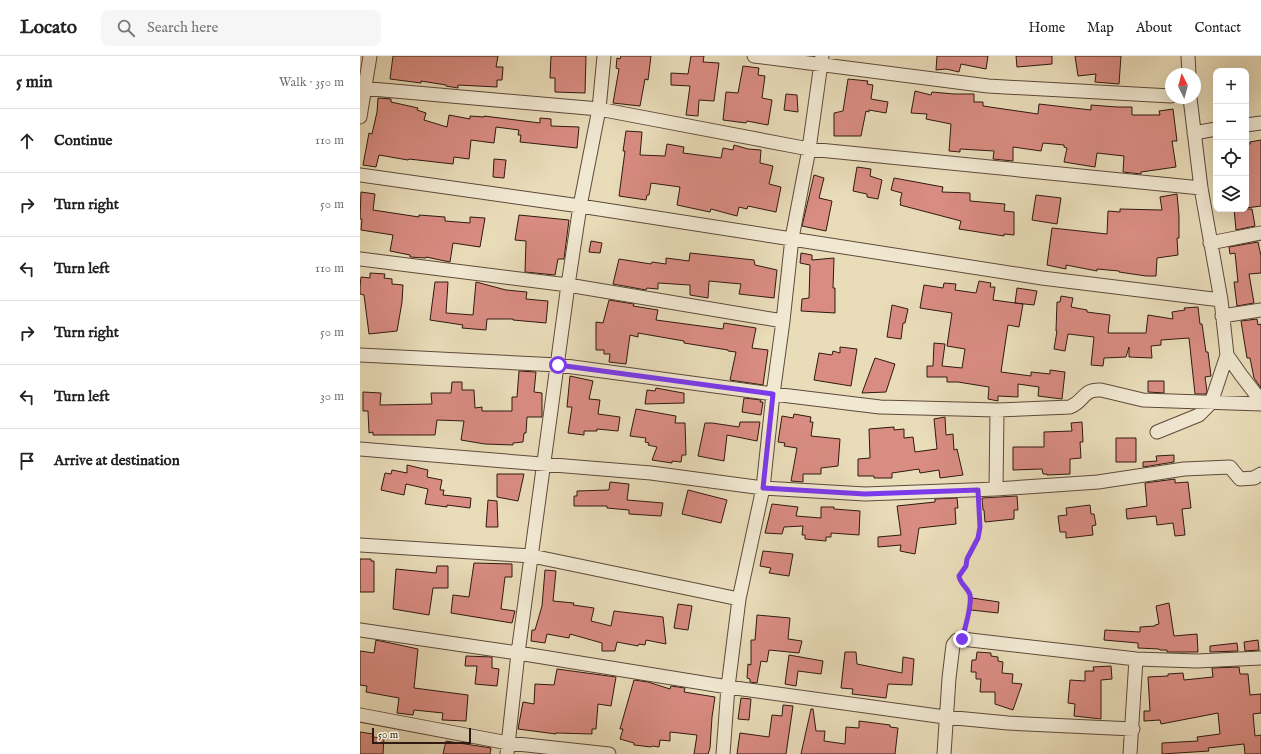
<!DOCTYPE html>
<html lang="en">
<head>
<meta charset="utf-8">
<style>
  body { margin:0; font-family:"IM FELL English",serif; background:#f6f6f6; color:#222 }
  .controls { position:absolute; right:12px; top:12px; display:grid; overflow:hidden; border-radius:8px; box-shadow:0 4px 16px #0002 }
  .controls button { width:36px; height:36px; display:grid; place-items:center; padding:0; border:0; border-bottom:1px solid #e0e0e0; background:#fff; color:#222; font:20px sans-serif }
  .compass { position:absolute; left:805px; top:12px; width:36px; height:36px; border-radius:50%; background:#fff; box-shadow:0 4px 16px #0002; rotate:354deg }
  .scale { position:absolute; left:12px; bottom:10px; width:99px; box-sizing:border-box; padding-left:4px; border:2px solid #301910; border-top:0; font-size:11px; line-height:14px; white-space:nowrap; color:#301910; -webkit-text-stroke:3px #f1e8d2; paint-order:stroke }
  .stop { position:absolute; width:12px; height:12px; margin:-9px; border:3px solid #7c3aed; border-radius:50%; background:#fff }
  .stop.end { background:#7c3aed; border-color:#fff; box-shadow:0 1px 4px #0008 }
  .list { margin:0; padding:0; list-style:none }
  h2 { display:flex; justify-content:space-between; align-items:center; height:52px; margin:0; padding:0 16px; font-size:17px }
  h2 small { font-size:13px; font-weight:400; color:#767676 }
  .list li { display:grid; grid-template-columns:26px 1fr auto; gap:12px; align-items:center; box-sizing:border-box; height:64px; padding:0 16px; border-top:1px solid #e0e0e0 }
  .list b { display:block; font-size:15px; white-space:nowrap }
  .list em { font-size:13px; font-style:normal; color:#767676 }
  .icon { flex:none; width:22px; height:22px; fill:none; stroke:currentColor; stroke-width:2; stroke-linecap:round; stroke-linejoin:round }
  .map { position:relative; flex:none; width:901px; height:698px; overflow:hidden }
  header { display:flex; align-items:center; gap:24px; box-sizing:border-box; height:56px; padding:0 20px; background:#fff; border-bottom:1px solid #e0e0e0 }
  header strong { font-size:19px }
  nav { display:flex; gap:22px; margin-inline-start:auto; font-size:14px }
  .search { width:280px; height:36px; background:#f6f6f6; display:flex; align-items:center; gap:10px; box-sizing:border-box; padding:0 14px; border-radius:8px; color:#767676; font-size:15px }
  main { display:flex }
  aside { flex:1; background:#fff }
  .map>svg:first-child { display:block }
  .building { fill:#d98c82; stroke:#301910 }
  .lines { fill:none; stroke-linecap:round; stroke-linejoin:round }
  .minor-casing { stroke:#5e4a3a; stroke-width:15 }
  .path { stroke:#301910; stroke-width:2.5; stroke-dasharray:1 2; stroke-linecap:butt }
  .minor { stroke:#f1e8d2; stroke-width:13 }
  .route { stroke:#7c3aed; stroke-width:5 }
</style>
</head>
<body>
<header>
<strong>Locato</strong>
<div class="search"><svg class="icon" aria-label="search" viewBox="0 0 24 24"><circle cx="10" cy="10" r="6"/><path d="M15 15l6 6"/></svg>Search here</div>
<nav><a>Home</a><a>Map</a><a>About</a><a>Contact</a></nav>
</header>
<main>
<aside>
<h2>5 min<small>Walk · 350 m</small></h2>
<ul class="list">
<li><svg class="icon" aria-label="ahead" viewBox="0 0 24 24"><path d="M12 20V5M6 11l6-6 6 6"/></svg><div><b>Continue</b></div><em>110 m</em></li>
<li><svg class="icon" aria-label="right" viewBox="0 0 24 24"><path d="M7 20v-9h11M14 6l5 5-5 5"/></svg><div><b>Turn right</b></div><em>50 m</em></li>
<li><svg class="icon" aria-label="left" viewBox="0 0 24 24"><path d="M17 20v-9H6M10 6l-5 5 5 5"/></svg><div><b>Turn left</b></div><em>110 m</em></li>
<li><svg class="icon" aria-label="right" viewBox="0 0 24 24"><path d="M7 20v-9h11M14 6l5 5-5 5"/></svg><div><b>Turn right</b></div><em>50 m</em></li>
<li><svg class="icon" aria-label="left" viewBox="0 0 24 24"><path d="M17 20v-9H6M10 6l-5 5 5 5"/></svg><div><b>Turn left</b></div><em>30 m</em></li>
<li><svg class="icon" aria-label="arrive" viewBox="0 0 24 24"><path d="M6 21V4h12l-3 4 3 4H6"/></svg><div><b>Arrive at destination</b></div></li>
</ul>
</aside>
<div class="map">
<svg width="901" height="698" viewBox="0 0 901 698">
  <rect width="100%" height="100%" fill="#e9dcb9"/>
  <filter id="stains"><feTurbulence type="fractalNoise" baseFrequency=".005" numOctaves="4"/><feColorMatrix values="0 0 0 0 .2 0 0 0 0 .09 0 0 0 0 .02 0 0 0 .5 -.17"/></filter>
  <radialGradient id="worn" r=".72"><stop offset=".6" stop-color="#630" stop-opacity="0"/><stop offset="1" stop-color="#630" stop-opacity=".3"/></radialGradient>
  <path class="building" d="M33,0H138L136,11H143L142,24H137V31L98,29V32L86,30V29L61,25V27L30,23Z
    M191,0H226L225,37L195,36V22H190Z
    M261,0H291L288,24L285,23L280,50L253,47L259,13L256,12L257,2L260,3Z
    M331,0H344L343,6L359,7L354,45L339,44L338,60L326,59L330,30L311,29V17L328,18Z
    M577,0H628L626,13L601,8L599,16L586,13L576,14Z
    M656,0H692V8L657,11Z
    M715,0H761L759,28L735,26L736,18L718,20Z
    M383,10L399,12L398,19L405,20L402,42L412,44L408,69L387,65L386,67L363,64L366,36L378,37Z
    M488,23L508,25L507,28L513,29L511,43L528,46L526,57L509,54V56L506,55L501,80H474V57L483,55Z
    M555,35L571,39L572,36L594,38H614V46H623V50L678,58L679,48L731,54V49L757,51H772V59H800L799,55L813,53L817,85H812L816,111L781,116V118L763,116L764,100L737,97L735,111L704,106L707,92L704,91V89L683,87L681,95L653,91V105L633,103L634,95L600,93V96L589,95L591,68L566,63L567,58L551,57Z
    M426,38L437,39L438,56L424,54Z
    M18,42L31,43V46L58,52L57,54L66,57L64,64L87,71L89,59L110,63V60L124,61V60L180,67V62L191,63V70L219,71L217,92L160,86L161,79H158L159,74L136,71L134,87L111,84L109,103L94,101L93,108L49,103L48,104L19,99L16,111L3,109L9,77L12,78L17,56Z
    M266,75L282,76L280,99L305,100L307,88L324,91L323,97L361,102L363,92L373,94L374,89L388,93L401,94L400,107L413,110L409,128L421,131L416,156L388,150L387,153L379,151L377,160L351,153L350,156L317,149L320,131L291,127L289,139H287L286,144L259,140L265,95H263Z
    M901,84V150L886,152V88H890V86Z
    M134,103L146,104L144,122L133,121Z
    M497,111L511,113L510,120L522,124L518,143L507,141V138L493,135Z
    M454,119L464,122L459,142L472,145L466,175L442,170Z
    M534,122L583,131L582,136L610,137V145L645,148L644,155L654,156V179L644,178V180L599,173L601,165L540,149L541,146L540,145L542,137L531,134Z
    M1,136L15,138L13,154L59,161V159L85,161V165L110,167V161L125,162L120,191L93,187L90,206L66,201V202L50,201V199L30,195L33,179L1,174L2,163H0Z
    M817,138L819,160V182H817L818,199L797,202L796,220H786L759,216V215L737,213V215L706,209V213L687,209L692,172L747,178L748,155L760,156V153L802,154L800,141Z
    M676,139L701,142L697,168L672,164Z
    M874,153H892L895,170L876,174Z
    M159,159L209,164L204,203H198L195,219L165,216L166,185L155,184Z
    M231,185L242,187L240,197L229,196Z
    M898,186L901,200V217L889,218L894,247L877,250L874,226H878L875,197L870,198L869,191Z
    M330,197L394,204L395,209L417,214L414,242L379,238L381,228L349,225L348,242L330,239V229L298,227V233L287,232L286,234L253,228L259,203L291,208L292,206L306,208V202L329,205Z
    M441,197L452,199V204L474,202L473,232H475V257L441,255L442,243L449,242L450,209L440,207Z
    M10,217L25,218L24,222L32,223V228L43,229L42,246L37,275L9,278L4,239L0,238V231L1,221L10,222Z
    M619,225L631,227L630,231H635L633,244L663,248L659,271L648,269L641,316L671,320V316L690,318V314L705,316L702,343L678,340L679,331L658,328V341L638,340V345L628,343L629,331L598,326H587V321H567V310H573L574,287L585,288L582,310L602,312L605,293L587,290L592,257L560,252L564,229L583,232L584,227L596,228L595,234L616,237Z
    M75,226H88L86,257L113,259L116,226L146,234L167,236L166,243L188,245L186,267L153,264V263H127L126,274L102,272L103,269L70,264Z
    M657,232L677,235L674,249L655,247Z
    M701,240L713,242L711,251L727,254V256L750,259L748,277H786L788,259L813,263L812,256L825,254L824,252L838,251L840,268H842L846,296H848L851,320L845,321L847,335L846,338H835L829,282L801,284V289L791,290L792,302L769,301V291L766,301L744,302L743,310L731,309L734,281L708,278L705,295L694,293L697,275H696L697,246H700Z
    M249,244L274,248L273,250L298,254L296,264L363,273L364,267L396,272L392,292L408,294L403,329L370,324L376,296L368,295V294L324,287V285L278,277V281L270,279L266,308L249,306L250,298H244V294H236V266L243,267Z
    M532,249L548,253L545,267H543L541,283L527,281Z
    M897,263L898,269L901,268V332L894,322L890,302H887L881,265Z
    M480,291L497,293L491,330L454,324L459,297L472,299L473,295L480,297Z
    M515,302L535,308L526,336L502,337Z
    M159,315L176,316L174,336L182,337V361H167L166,377H164L163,386L153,387V389L125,388L101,384L104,365L77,364L75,379H13V376L9,377L8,355H3V336L21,337L20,349L72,348L71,337H91L92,326H102V334H114L115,352L122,351V355H152V341H157Z
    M210,320L233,325L229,343L240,344L238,358L260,361L258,375L237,373V375H224V379L208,377L212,351H207Z
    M788,325H804V337L788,336Z
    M296,332L323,337H324V347L285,348L287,334L295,335Z
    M384,342L401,344L400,346H403L401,359L382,356Z
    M276,353L316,360L315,367H325L326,399H322L321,406L312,405V407L292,404L297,391L288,389L289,387L285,386L286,382L270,380Z
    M434,358L451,361L450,366H453L451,380L480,383L478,410L461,412V418H443V426L431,425L437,392L424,390L425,387L418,386L422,360L433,362Z
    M585,361L586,379L593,378L594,394L597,393L603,419L580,422L579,414L560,417L559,413L532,417V422H514V420H498V403L510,402L509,373L534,371V374L544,373V382L553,381L555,396L577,393L574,363Z
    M380,366H400L397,385L367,379L364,405L338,400L345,367H352L379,371Z
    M722,366L723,386H720L721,402L710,403V418L687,419V418H683L682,413L653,414V391H684V376L712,375L711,367Z
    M756,382H776V406H756Z
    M814,399V406L783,411V406L797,405L796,400Z
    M47,409L68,414L67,421L82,424L80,434H84L83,439L111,442L110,452L87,449V451L65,448L68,433L46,428L44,439L21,434L25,417L31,418L32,414L47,417Z
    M137,418H164L158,445L137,441Z
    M815,423V427L828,426L831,452L822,453L825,479L815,480L813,467L797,469L796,460L767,463L766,453L787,450L785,427Z
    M250,426L269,428L267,444L303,447L301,460L269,458V454L247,452V450H214V440H217V435L249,434Z
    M328,434L367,444L361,467L322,458Z
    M657,440L658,454H654V463L625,466L624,454H623L622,442Z
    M597,442L598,452H595L596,468L559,472L555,498L540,495L541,489L518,491V481L541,479L537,450L575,446V443Z
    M128,444L137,445L138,471H126Z
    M412,448L438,451L436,460L461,462V451H474V453L500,455L499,479L471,477V481H466V485L445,483V479H442L443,470L424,471L422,478L405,477Z
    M730,449L731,458H734L736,469L732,470L733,479L706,482V476H700L698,460L707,459L706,452Z
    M403,495L433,498L429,520L409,517L411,512L400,510Z
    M0,503H11V505H14V536H0Z
    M114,507L152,508V521H145L141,553L155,555L152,567L91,557L93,539L109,541Z
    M77,510H88V532H73L69,559L33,553L36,513L76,517Z
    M185,514L196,515L193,545L214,547L213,549L234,552L231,565L251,570L254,555L303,561L306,588L286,584L285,589L279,588L278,590L257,586L255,595H242V587L210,578L209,582L187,578L185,587L171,585L172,574H175L182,550Z
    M612,542L639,546L638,557L611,554Z
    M809,547L814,580L837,578L838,596H807V594H800L799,593L778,592V587L744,584L745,574L780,576V571L795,570V569L799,568L796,550Z
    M318,548L332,550L328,574L314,572Z
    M397,559L430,562L428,583L442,585L439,597L409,594L407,606L401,605L397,627L390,626V623L387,622L388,608L391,609V584H395Z
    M16,584L58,593L54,632L108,639L106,665L82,664L83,657L54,654L53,659L37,657L39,642L6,636L7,630L0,629V595L14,597Z
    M898,584L899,594L885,595L884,586Z
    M877,587L878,595L850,596V590Z
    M485,596H496L497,608L542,617L543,601L554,603L552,629L528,628L526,642L492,638L493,633L481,632Z
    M617,596L631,597V600L638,601V605L643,606L642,617L653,618L652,627L662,628L653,654L635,648V636H620L621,623H616V616H611L612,604H616Z
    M429,599L463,605L461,618L438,615L436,630L425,628Z
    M106,600L132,601V612L139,613L137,630L115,628L117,610H105Z
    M751,610L752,623L741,624V663L714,660L715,648L708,647L710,624L725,625V615H734L733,611Z
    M879,611L880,618H888L890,639L901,638V657L893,658L895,680L901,679V698H885L884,688L848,692L849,695L802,698V687L838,685L837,681L860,678L858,657L801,668L800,664L784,665V655H790L788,621L808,620V618L823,617L824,624L853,621L852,612Z
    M197,613L256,621L251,650L238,648L236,673H232V678L196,677V678L158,673L163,646L174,648L175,628L194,629Z
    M274,624L288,626L310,633L311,630L325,632L324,636L355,641L352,661L350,692L348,698H334L337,679L310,676V685L300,684L299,691L292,690L291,691L274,689V687L260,683L263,673H260Z
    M381,642L391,643L389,664L378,663Z
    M423,649L433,650L426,698H377L380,677L409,681L412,659L422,660Z
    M451,653H453L456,675H465L464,685L485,688L486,671L499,672V665L530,669V671L538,672L535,698H441Z
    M0,676L13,678L12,681L24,682L23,698H0Z
    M86,685L131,692L130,698H83Z"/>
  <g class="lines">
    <defs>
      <path id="minor" d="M394,0L628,30L811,40
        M828,0L829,18
        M0,32L239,53L449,93L841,132
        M830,42L841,132L861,244L867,299L881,319L901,345
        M0,61L10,0
        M886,69L901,67
        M834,77L856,73
        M0,119L220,150L682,222L861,244
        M850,187L901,177
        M0,203L208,229L423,265
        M862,260L901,254
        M0,299L198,309L413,338L520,351L637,354L710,351C725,345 722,333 741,334L783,344L901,348
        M797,376L839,359L851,347L867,299
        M0,393L291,417L403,432L505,438L636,433L738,426L824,413L870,411L880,423L894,422L901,418
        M636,433L637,354
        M0,489L172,500L379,543
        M0,574L158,597L368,631L585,661L648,667L773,673
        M0,659L148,687L249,698
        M147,698L158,597L208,229L220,150L239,53L244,0
        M363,698L368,631L379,543L403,432L413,338L423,265L432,182L449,93L462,0
        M584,698L589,622L593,589L597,584L602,583L776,603L837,605L901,602
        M770,698L776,603"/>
    </defs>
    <use href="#minor" class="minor-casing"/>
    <path class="path" d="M606,571C608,563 612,548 610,540C608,532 600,528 599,520L606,510L607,503L618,482L620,471L619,445"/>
    <use href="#minor" class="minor"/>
  </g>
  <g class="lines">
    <path class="route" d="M198,309L413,338L403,432L505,438L618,434L620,471L618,482L607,503L606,510L599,520C600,528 608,532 610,539C612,550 605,572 602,583"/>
  </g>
  <rect width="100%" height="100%" filter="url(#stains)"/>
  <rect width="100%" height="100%" fill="url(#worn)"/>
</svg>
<div class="controls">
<button>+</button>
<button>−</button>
<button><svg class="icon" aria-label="locate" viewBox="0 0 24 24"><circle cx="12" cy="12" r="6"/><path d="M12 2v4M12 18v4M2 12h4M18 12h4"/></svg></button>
<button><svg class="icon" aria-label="layers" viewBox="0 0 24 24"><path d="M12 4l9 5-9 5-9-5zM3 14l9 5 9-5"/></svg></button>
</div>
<svg class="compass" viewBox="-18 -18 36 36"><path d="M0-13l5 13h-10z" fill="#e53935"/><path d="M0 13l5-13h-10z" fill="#767676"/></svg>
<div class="scale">50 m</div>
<div class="stop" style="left:198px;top:309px"></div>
<div class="stop end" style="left:602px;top:583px"></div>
</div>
</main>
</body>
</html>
